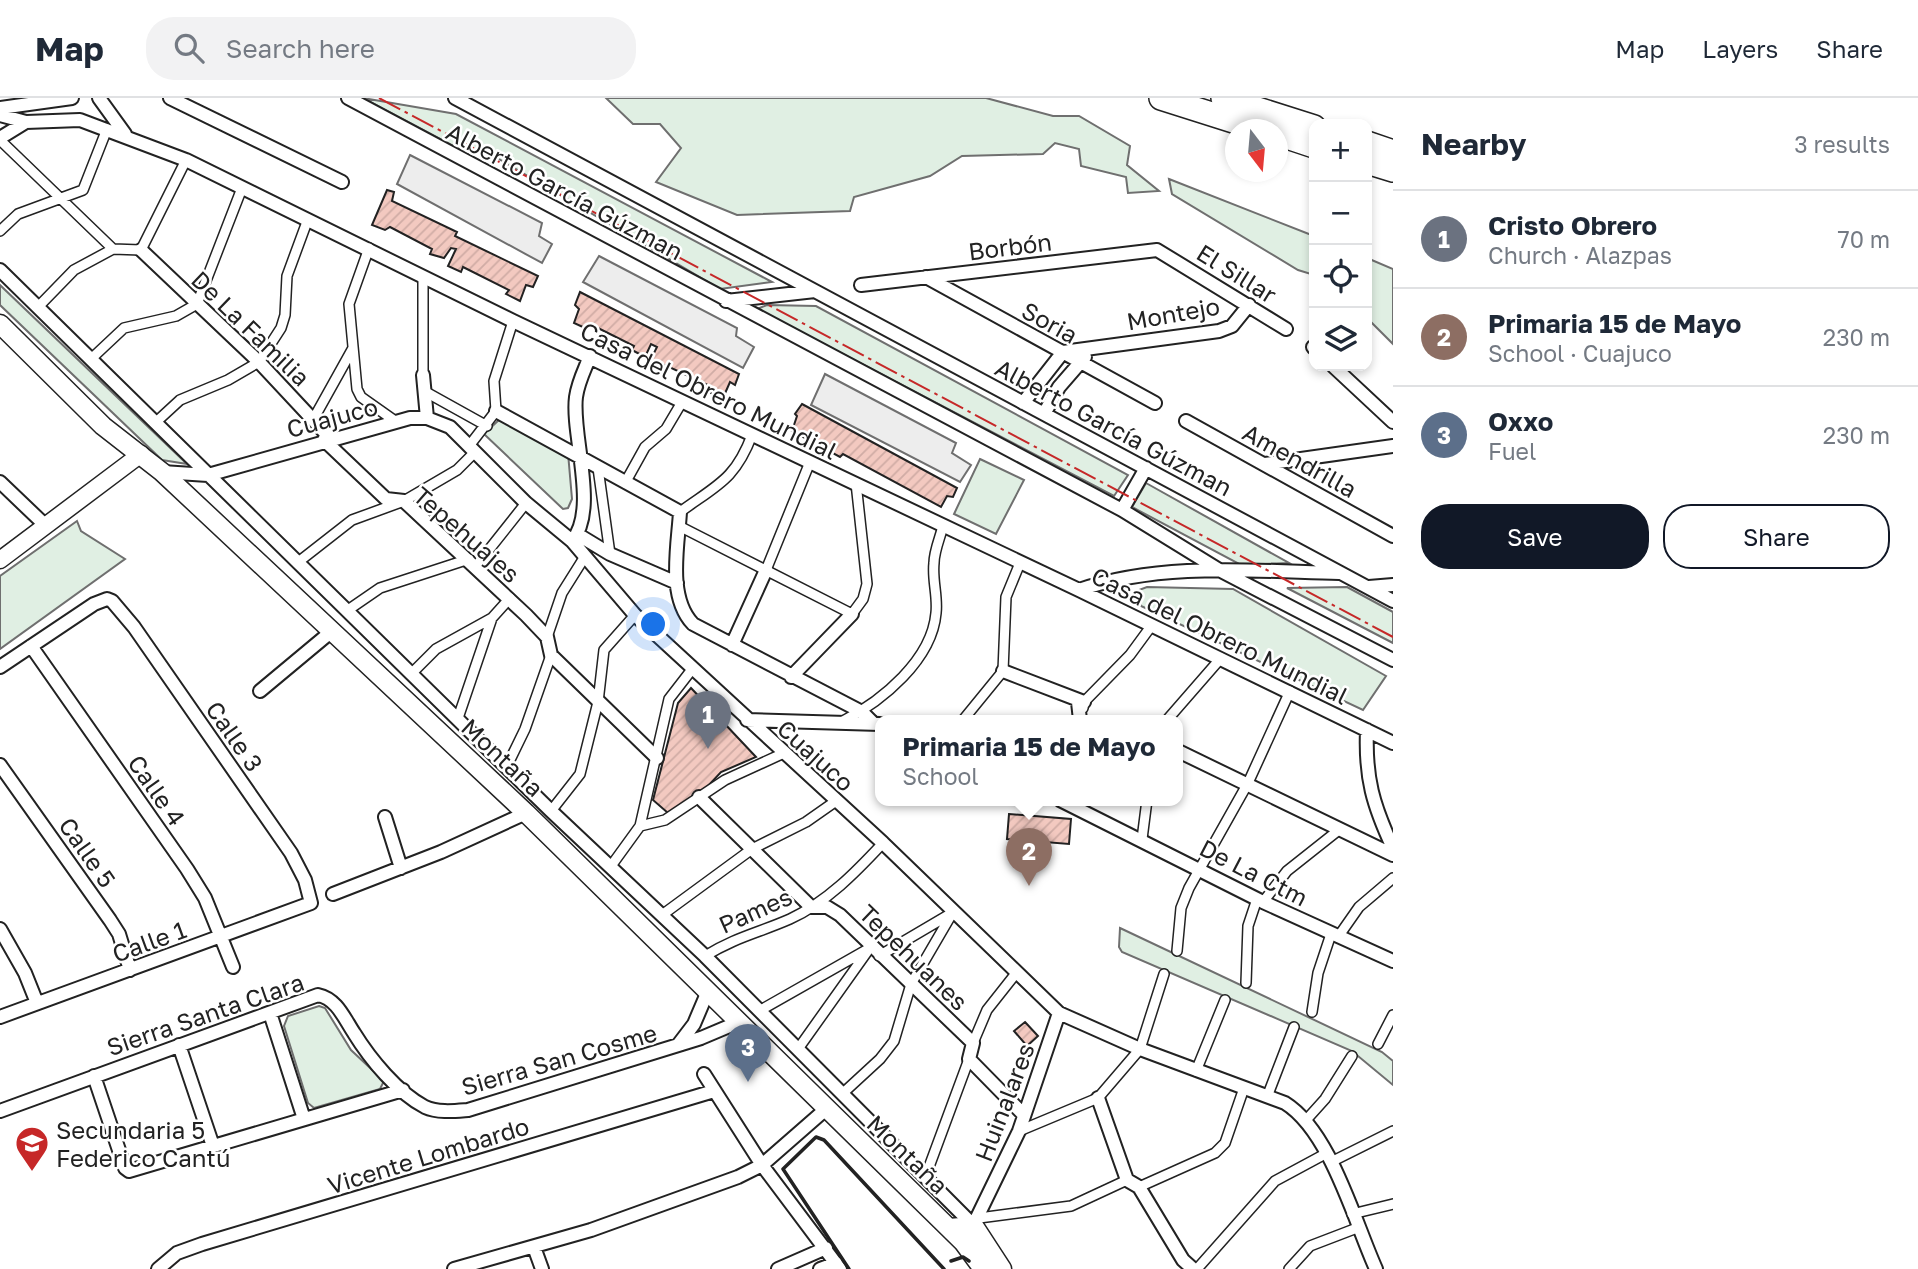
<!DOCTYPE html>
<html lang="en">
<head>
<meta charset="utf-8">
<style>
  body { margin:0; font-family:"Golos Text",sans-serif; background:#f2f2f3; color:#1f2937 }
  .controls { position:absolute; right:21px; top:21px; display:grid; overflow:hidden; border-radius:14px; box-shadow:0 4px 10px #0003 }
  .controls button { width:63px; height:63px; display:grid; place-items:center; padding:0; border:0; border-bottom:2px solid #e0e1e3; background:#fff; color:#1f2937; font:35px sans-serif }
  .compass { position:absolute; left:1225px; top:21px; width:63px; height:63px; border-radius:50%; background:#fff; box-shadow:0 4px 10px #0003; rotate:164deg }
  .you { position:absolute; left:654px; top:527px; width:24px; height:24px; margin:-18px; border:5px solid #fff; border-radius:50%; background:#1a73e8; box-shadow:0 0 0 10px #1a73e833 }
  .badge { display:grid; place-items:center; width:46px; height:46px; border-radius:50%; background:#111827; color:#fff; font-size:23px; font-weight:700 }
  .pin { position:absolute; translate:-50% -58px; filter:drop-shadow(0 2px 4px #0008) }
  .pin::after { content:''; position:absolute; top:37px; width:24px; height:21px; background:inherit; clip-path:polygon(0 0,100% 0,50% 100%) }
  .popup { position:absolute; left:875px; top:617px; width:308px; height:91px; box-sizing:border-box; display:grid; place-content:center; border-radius:14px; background:#fff; filter:drop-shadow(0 2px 5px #0005); font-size:23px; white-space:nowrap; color:#747a83 }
  .popup b { font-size:26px; color:#1f2937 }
  .popup::after { content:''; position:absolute; left:50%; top:100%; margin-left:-14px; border:14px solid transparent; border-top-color:#fff }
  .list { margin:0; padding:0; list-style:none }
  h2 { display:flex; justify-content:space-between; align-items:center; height:91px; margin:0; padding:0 28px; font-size:30px }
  h2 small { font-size:23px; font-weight:400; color:#747a83 }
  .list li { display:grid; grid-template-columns:46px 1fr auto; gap:21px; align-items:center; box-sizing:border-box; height:98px; padding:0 28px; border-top:2px solid #e0e1e3 }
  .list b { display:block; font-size:26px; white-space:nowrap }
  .list p { margin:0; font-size:23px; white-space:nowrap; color:#747a83 }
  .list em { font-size:23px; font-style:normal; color:#747a83 }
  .actions { display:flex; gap:14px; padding:21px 28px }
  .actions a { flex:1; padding:16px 0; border:2px solid #111827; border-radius:28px; text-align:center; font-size:24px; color:#111827 }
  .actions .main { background:#111827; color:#fff }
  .icon { flex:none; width:38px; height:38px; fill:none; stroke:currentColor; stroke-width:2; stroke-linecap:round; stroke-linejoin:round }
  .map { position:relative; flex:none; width:1393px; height:1171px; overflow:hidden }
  header { display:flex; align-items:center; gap:42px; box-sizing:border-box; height:98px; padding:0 35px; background:#fff; border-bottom:2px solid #e0e1e3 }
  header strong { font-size:33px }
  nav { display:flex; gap:38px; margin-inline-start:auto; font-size:24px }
  .search { width:490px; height:63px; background:#f2f2f3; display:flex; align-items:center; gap:18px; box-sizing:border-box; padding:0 24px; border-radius:28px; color:#747a83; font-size:26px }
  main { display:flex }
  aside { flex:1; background:#fff }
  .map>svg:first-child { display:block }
  .green { fill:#e0efe3; stroke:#6f6f6f; stroke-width:2 }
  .parking { fill:#ededed; stroke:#6f6f6f; stroke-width:2 }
  .building { fill:url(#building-hatch); stroke:#222; stroke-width:2 }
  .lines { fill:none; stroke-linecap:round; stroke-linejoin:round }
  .pedestrian-casing { stroke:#222; stroke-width:12 }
  .minor-casing { stroke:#222; stroke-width:16 }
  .tertiary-casing { stroke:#222; stroke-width:19 }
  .secondary-casing { stroke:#222; stroke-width:21 }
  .motorway-casing { stroke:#222; stroke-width:26 }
  .pedestrian { stroke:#fff; stroke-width:9 }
  .minor { stroke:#fff; stroke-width:12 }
  .tertiary { stroke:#fff; stroke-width:16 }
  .secondary { stroke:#fff; stroke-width:18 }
  .motorway { stroke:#fff; stroke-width:23 }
  .wall { stroke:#222; stroke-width:3.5 }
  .power { stroke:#c62828; stroke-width:2; stroke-dasharray:24 5 3.5 5; stroke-linecap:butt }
  .labels { text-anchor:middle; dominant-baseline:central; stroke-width:5; stroke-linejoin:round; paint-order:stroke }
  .street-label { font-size:24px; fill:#222; stroke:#fff }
  .poi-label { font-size:24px; fill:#222; stroke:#fff; text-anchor:start }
</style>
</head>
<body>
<header>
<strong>Map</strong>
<div class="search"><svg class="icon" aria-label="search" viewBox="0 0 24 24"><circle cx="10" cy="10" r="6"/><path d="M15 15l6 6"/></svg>Search here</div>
<nav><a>Map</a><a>Layers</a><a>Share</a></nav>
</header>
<main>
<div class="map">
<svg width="1393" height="1171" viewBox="0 0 1393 1171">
  <defs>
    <pattern id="building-hatch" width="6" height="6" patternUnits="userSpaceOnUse" patternTransform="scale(1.75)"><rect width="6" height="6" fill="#f3c9c0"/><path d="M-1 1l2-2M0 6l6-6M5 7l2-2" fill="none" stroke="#d0aca5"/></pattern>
  </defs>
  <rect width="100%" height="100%" fill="#fff"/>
  <path class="green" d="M363,0L456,16L772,184L720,191L492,57L459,51Z
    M606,0H986L1053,18H1079L1130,48L1127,67L1159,93L1128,95L1126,79L1081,68L1079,51L1055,45L1043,56L962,58L930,78L854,99L850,113L737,117L656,84L681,50L660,26H633Z
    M1169,81L1314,138V177L1298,172L1172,96Z
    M1367,160L1393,171V246L1367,220Z
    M0,187L187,366L162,362L0,207Z
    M767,207L816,208L1128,377L1114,398L757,211Z
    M501,320L568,355L572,401L568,410L563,411L484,336Z
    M980,361L1024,382L996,436L954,416Z
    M1146,385L1289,465L1241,467L1132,409Z
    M77,423L81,433L125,461L0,551V478Z
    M1147,489L1233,491L1386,578L1363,612L1141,508L1137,499L1139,492Z
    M1347,489L1393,514V545L1287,490Z
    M1120,830L1382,954L1393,963V987L1352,953L1122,854L1119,849Z
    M319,908L325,910L351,952L384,983L380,991L314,1010L308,1005L284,928L288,918Z"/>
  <path class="parking" d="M410,57L542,125L539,138L552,146L542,165L397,86Z
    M599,158L737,230L736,238L754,249L743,270L583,184Z
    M825,276L956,345L952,355L971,367L960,384L811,307Z"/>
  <path class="building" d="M387,92L394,94L392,103L457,134L455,138L538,178L533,189L526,187L520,203L506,196L509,192L463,169L461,174L448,168L456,151L451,150L444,160L430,156L432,151L390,129L385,132L372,127Z
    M580,194L739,276L735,287L730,284L723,300L708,294L710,288L665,267L662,271L649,265L657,249L651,246L645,259L632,252L634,248L590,226L585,230L574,225L579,211L575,207Z
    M802,306L957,390L953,399L947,398L941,409L843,356L840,359L792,333L797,318L795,316Z
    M691,590L756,659L721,674L708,688L668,715L653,702L678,605Z
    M1009,716L1071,721L1069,746L1007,741Z
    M1025,924L1038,938L1027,948L1014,933Z"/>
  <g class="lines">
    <defs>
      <path id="pedestrian" d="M0,42L113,151
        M0,133L18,116L83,92L107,31
        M369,150L349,206L357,291L361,299L395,323
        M38,209L74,172L113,151L141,152L186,62
        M91,261L124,230L176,218L197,206L242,90
        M423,277V178
        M424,293L487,328
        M314,320L353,250
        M155,325L180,302L228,282L259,264L281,230L285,217L287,178L308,121
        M469,348L496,313L494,283L513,223
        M598,370L610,456
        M625,385L645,349L666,331L682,304
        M680,414C717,387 735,382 752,337
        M679,428L852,516L863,501L867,486L856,385
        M297,465L352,422L404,403L457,372L475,354
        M476,468L526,405
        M766,472L810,364
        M348,512L380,490L469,461
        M547,539L562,495L584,460
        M411,576L436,551L492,520L510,500
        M1083,610L1084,604L1130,557L1152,527
        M458,620L492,520
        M963,622L1003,573L1006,499L1020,465
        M1167,622L1221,560
        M843,623C882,603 932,562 936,515C938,498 932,482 934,465C934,453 940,440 943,428
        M507,668L525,631L551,557
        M551,713L580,676L598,604L604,552L635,517
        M640,728L669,601L693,570
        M1142,741L1147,702
        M611,768L640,728L665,722L725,682L784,655
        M1263,804L1287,773L1340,731
        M662,817L752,751L806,724L836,703
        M1338,839L1359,809L1393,780
        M1177,853L1181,810L1189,790L1248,685L1290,593
        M705,858C736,839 758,835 790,821C827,804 856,774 883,745
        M879,858L952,815
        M1246,885L1248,828L1257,801
        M759,913L870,850
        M1312,914L1318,875L1331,836
        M973,945L987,912L1017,874
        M1378,946L1393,917
        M798,951L867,854
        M1196,973L1225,902
        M842,996L880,961L894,943L911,886L953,814
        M1267,999L1294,929
        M1307,1021L1325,1001L1352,958
        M1019,1033L1098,1000L1140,951L1164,876
        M1331,1064L1393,1033
        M926,1077L969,961
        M1139,1089L1215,1055L1225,1045L1244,990
        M1352,1116L1393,1106
        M979,1120L1071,1108L1127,1082
        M1197,1171L1275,1083L1327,1055
        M1289,1171L1310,1148L1357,1130"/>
      <path id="minor" d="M99,0L125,36
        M170,0L342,84
        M348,0L1122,412L1221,473L1393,562
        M455,0L1393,503
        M0,10L72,0
        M0,17L26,24
        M0,40L26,24L80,22L186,62L513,223L1079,492L1393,645
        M141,152L259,264L330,340
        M0,172L551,713L705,858L974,1128
        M926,179L1155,305
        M861,187L1157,152L1286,231
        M726,203L815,193
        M1313,249L1314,250
        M1333,268L1393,324
        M423,277L427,320
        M1023,305L1063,254L1219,233L1232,228L1249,207
        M496,313L680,414C678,448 667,499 693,526L862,614L872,624
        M1044,316L1059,289L1085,259
        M1186,323L1393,438
        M324,342L386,401L404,403L526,517L547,539L551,557L657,660
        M1265,366L1393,348
        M162,374L208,377L410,320H427L450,329L526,405L572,443L635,517L883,745L1059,915L1140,951L1285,1005C1330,1033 1354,1122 1376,1171
        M0,384L46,428
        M1122,412L1146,370
        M577,436L610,456L677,485
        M572,443C599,411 571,337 576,299C578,284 585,271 590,258
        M1369,489L1393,487
        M1079,492C1161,464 1254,473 1339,475
        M732,547L766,472
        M31,548L187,771L205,800L233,869
        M0,569L94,506L107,501L112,503L134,529L291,755L305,782L311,805L0,919
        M1003,573L1084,604
        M791,579L852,516
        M260,593L332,533
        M1078,604L1080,622
        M747,622L880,626
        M1367,632C1365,680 1373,707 1393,750
        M1178,653L1393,757
        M0,667L110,822L119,836L130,872
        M699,699L811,809H827L840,817L973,945L969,961L1024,1017
        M1060,702L1263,804L1393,863
        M385,719L401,770
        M333,796L441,754L526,715
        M0,831L25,875L37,905
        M270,915L304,1021
        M179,947L213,1048
        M678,947L694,926L708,893
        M704,976L762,1067L840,1171
        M94,978L125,1070L129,1073L403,992
        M1098,1000L1127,1082L1139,1089L1183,1162L1193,1171
        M0,1013L318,897C337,901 344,920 354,935C370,961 398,995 425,1009C438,1015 455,1013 468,1012L701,940L739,924
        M970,1134L1019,1033L1059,915
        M534,1149L542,1171
        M158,1171L177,1155L202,1146L714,993
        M454,1171L591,1132L738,1079L762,1067L826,1011
        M778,1171L826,1150
        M820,1171L836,1165"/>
      <path id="tertiary" d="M0,462L141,356"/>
      <path id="secondary" d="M0,226L103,328L162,374L526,715L963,1144L983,1171
        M949,1130L974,1128L1002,1171"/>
      <path id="motorway" d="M1161,0L1262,32
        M1223,0L1314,29
        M1278,36L1314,48
        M1367,45L1393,54
        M1367,64L1393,72"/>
    </defs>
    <use href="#pedestrian" class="pedestrian-casing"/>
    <use href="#minor" class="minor-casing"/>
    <use href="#tertiary" class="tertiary-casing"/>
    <use href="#secondary" class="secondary-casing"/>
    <use href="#motorway" class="motorway-casing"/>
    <use href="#pedestrian" class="pedestrian"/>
    <use href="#minor" class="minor"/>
    <use href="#tertiary" class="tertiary"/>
    <use href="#secondary" class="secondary"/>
    <use href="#motorway" class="motorway"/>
    <path class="wall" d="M951,1163L963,1159L969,1163
      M849,1171L783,1071L816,1039L824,1042L944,1171"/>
    <path class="power" d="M379,0L1393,539"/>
  </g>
  <defs>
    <symbol id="school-pin" viewBox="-11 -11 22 30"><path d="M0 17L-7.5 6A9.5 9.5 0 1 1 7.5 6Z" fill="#c62828" stroke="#fff"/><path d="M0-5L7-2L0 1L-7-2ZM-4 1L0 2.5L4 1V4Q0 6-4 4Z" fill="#fff"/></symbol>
  </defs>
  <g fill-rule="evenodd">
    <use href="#school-pin" x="13" y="1026" width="38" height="52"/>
  </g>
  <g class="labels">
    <g class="street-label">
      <text transform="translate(565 93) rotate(28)">Alberto García Gúzman</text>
      <text transform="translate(1010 148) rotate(-7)">Borbón</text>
      <text transform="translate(1237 175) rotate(32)">El Sillar</text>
      <text transform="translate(1173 215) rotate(-10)">Montejo</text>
      <text transform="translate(1050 224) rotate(29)">Soria</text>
      <text transform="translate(251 230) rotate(44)">De La Familia</text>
      <text transform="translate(709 292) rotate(26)">Casa del Obrero Mundial</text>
      <text transform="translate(332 319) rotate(-15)">Cuajuco</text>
      <text transform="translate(1114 329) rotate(28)">Alberto García Gúzman</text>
      <text transform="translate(1300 362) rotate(29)">Amendrilla</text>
      <text transform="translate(467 436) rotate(41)">Tepehuajes</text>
      <text transform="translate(1220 537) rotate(26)">Casa del Obrero Mundial</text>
      <text transform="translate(235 638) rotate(55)">Calle 3</text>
      <text transform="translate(816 657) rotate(42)">Cuajuco</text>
      <text transform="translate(503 659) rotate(43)">Montaña</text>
      <text transform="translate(157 692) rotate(55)">Calle 4</text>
      <text transform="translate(88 754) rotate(55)">Calle 5</text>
      <text transform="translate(1254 774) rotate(27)">De La Ctm</text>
      <text transform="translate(755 812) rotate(-24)">Pames</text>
      <text transform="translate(149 843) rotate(-20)">Calle 1</text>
      <text transform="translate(914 859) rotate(44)">Tepehuanes</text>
      <text transform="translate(205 916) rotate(-19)">Sierra Santa Clara</text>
      <text transform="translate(559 961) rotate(-16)">Sierra San Cosme</text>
      <text transform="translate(1004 1004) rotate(-69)">Huinalares</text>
      <text transform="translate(908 1056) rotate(44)">Montaña</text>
      <text transform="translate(428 1057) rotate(-17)">Vicente Lombardo</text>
    </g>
    <g class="poi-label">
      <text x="56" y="1031">Secundaria 5<tspan x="56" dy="28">Federico Cantú</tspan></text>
    </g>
  </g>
</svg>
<div class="controls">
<button>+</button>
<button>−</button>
<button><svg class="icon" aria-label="locate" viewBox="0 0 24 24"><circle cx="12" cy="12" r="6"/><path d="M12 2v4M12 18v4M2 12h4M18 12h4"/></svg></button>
<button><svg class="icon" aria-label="layers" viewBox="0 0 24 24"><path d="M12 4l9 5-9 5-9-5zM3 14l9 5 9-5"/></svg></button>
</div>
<svg class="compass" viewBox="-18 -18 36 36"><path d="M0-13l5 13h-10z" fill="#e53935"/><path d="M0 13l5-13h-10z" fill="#747a83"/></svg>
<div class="you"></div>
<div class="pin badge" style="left:708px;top:651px;background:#6b7280">1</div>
<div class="pin badge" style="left:1029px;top:788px;background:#8d6e63">2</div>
<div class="popup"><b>Primaria 15 de Mayo</b>School</div>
<div class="pin badge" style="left:748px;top:984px;background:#5c6f8a">3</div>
</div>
<aside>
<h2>Nearby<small>3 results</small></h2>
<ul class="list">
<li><span class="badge" style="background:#6b7280">1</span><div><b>Cristo Obrero</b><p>Church · Alazpas</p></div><em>70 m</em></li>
<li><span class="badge" style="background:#8d6e63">2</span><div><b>Primaria 15 de Mayo</b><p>School · Cuajuco</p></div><em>230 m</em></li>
<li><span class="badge" style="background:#5c6f8a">3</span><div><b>Oxxo</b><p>Fuel</p></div><em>230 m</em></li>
</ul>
<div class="actions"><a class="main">Save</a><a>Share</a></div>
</aside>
</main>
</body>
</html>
